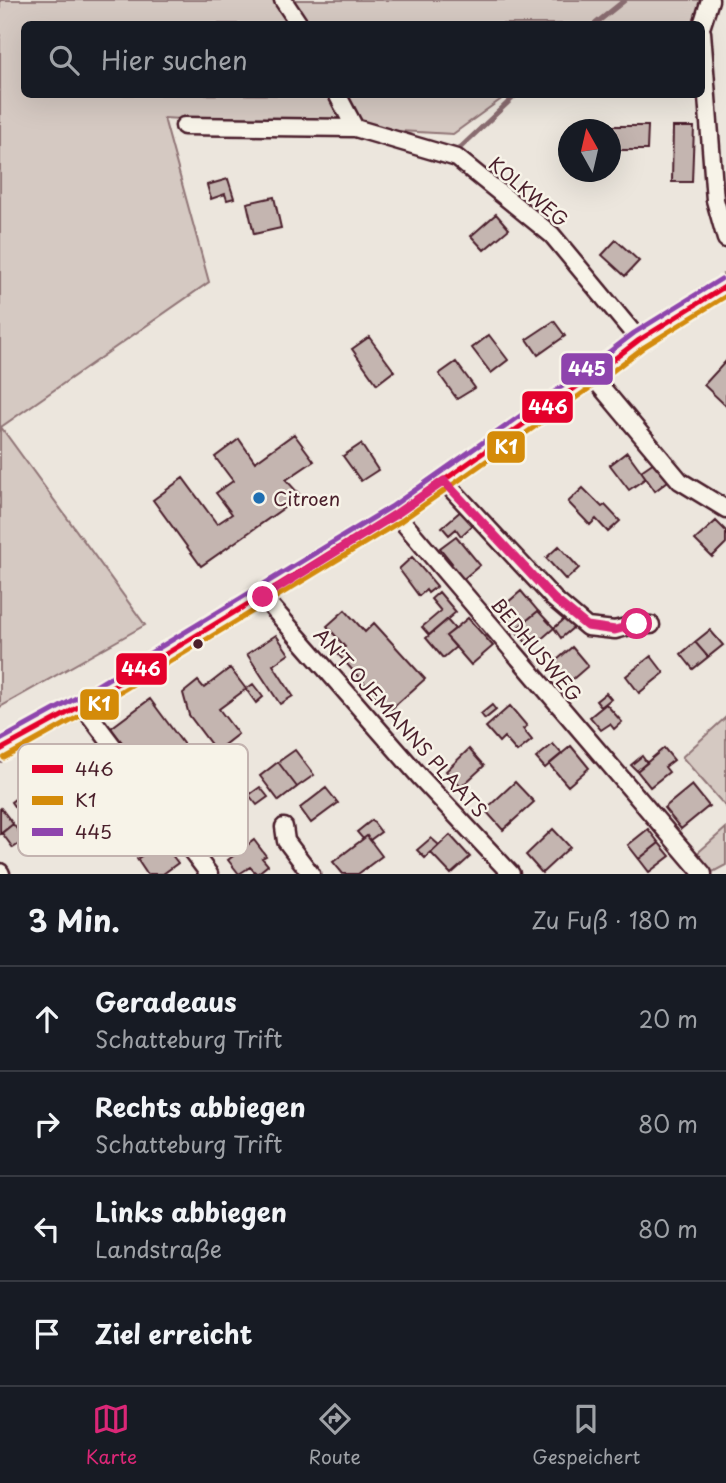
<!DOCTYPE html>
<html lang="de">
<head>
<meta charset="utf-8">
<style>
  body { margin:0; font-family:"Playpen Sans",sans-serif; background:#242831; color:#f1f3f6 }
  .compass { position:absolute; left:558px; top:119px; width:63px; height:63px; border-radius:50%; background:#171b24; box-shadow:0 7px 28px #0002; rotate:352deg }
  .stop { position:absolute; width:21px; height:21px; margin:-16px; border:5px solid #db2777; border-radius:50%; background:#fff }
  .stop.end { background:#db2777; border-color:#fff; box-shadow:0 2px 7px #0008 }
  .list { margin:0; padding:0; list-style:none }
  h2 { display:flex; justify-content:space-between; align-items:center; height:91px; margin:0; padding:0 28px; font-size:30px }
  h2 small { font-size:23px; font-weight:400; color:#9ea1a6 }
  .list li { display:grid; grid-template-columns:46px 1fr auto; gap:21px; align-items:center; box-sizing:border-box; height:105px; padding:0 28px; border-top:2px solid #363941 }
  .list b { display:block; font-size:26px; white-space:nowrap }
  .list p { margin:0; font-size:23px; white-space:nowrap; color:#9ea1a6 }
  .list em { font-size:23px; font-style:normal; color:#9ea1a6 }
  .icon { flex:none; width:38px; height:38px; fill:none; stroke:currentColor; stroke-width:2; stroke-linecap:round; stroke-linejoin:round }
  .map { position:relative; flex:none; width:726px; height:874px; overflow:hidden }
  .search { position:absolute; background:#171b24; box-shadow:0 7px 28px #0002; left:21px; right:21px; top:21px; height:77px; display:flex; align-items:center; gap:18px; box-sizing:border-box; padding:0 24px; border-radius:10px; color:#9ea1a6; font-size:26px }
  .sheet { height:511px; background:#171b24 }
  nav { display:flex; justify-content:space-around; align-items:center; box-sizing:border-box; height:98px; border-top:2px solid #363941; background:#171b24; font-size:19px; color:#9ea1a6 }
  nav a { display:grid; justify-items:center; gap:4px }
  nav .on { color:#db2777 }
  .map>svg:first-child { display:block }
  .green { fill:#d5c9c2; stroke:#907476; stroke-width:2 }
  .lines { fill:none; stroke-linecap:round; stroke-linejoin:round }
  .stream { stroke:#896c6f; stroke-width:5 }
  .building { fill:#c4b5b0; stroke:#4a1f2b; stroke-width:2 }
  .minor-casing { stroke:#4a1f2b; stroke-width:21 }
  .tertiary-casing { stroke:#4a1f2b; stroke-width:26 }
  .minor { stroke:#f7f3e8; stroke-width:16 }
  .tertiary { stroke:#f7f3e8; stroke-width:21 }
  .bus-1-casing { stroke:#f7f3e8; stroke-width:10 }
  .bus-2-casing { stroke:#f7f3e8; stroke-width:10 }
  .bus-3-casing { stroke:#f7f3e8; stroke-width:10 }
  .bus-1 { stroke:#e4002b; stroke-width:5 }
  .bus-2 { stroke:#d48b09; stroke-width:5 }
  .bus-3 { stroke:#8e44ad; stroke-width:5 }
  .route { stroke:#db2777; stroke-width:9 }
  .poi-dot { fill:#1f6fb2; stroke:#f7f3e8; stroke-width:2.5 }
  .bus-dot { fill:#4a1f2b; stroke:#f7f3e8; stroke-width:2.5 }
  .labels { text-anchor:middle; dominant-baseline:central; stroke-width:5; stroke-linejoin:round; paint-order:stroke }
  .street-label { font-size:19px; fill:#4a1f2b; stroke:#f7f3e8 }
  .poi-label { font-size:19px; fill:#4a1f2b; stroke:#f7f3e8; text-anchor:start }
  .key { fill:#f7f3e8; stroke:#c3b3af; stroke-width:2 }
  .key-label { font-size:19px; fill:#4a1f2b }
  .line-badge { stroke:#f7f3e8; stroke-width:2.5 }
  .badge-label { font-size:19px; text-anchor:middle; font-weight:bold; fill:#fff }
</style>
</head>
<body>
<div class="map">
<svg width="726" height="874" viewBox="0 0 726 874">
  <rect width="100%" height="100%" fill="#ece6dd"/>
  <filter id="ink" filterUnits="userSpaceOnUse"><feTurbulence type="fractalNoise" baseFrequency=".0143" numOctaves="2"/><feDisplacementMap in="SourceGraphic" scale="14" xChannelSelector="R" yChannelSelector="G"/><feConvolveMatrix kernelMatrix="1 2 1 2 8 2 1 2 1" color-interpolation-filters="sRGB"/></filter>
  <g filter="url(#ink)">
    <path class="green" d="M0,0H701L694,24H24V94L507,95L453,134L164,118L209,282L1,427L145,625L0,707Z
      M726,717V807L682,757Z
      M726,828V865L709,874L693,857Z"/>
    <g class="lines">
      <path class="stream" d="M595,24L625,0
        M461,147L517,94"/>
    </g>
    <path class="building" d="M595,126H648L647,150H610V130H595Z
      M673,127H694L692,182H672Z
      M228,179L234,198L227,200L225,194L211,199L207,185Z
      M274,197L281,228L254,234L247,203Z
      M496,214L509,229L484,250L471,236Z
      M616,240L639,261L625,276L602,255Z
      M554,321L565,336L538,355L527,339Z
      M489,335L508,360L491,373L472,348Z
      M369,337L394,371L377,384L352,349Z
      M726,361V406L704,385Z
      M456,362L475,388L457,399L439,374Z
      M294,434L314,461L286,480L301,496L201,566L153,500L183,478L217,524L232,514L216,493L233,481L215,457L239,439L255,462Z
      M361,444L378,470L361,481L343,456Z
      M627,452L646,478L629,490L610,465Z
      M654,462L668,481L655,491L641,471Z
      M583,488L602,507L605,505L620,521L608,532L596,519L590,525L568,502Z
      M462,510L474,524L461,536L456,529L449,535L442,527Z
      M716,521L726,531V543L712,557L695,540Z
      M456,536L480,565L461,581L448,566L452,563L440,548Z
      M559,546L579,568L566,580L546,558Z
      M412,557L437,586L428,593L426,590L419,596L399,569Z
      M521,591L538,611L515,630L499,610Z
      M439,592L456,612L429,635L422,627L441,611L431,599Z
      M345,610L365,632L374,623L425,679L389,711L338,654L345,647L327,626Z
      M538,611L554,628L531,648L515,630Z
      M567,617L574,627L561,638L554,628Z
      M468,618L493,646L471,665L446,636Z
      M447,620L455,629L446,636L456,647L443,658L426,638Z
      M710,630L723,645L708,657L695,642Z
      M276,635L289,654L273,665L293,696L280,704L247,654Z
      M695,642L708,657L693,669L681,654Z
      M572,647L588,666L566,685L550,666Z
      M651,656L664,673L639,693L626,676Z
      M230,668L246,689L219,709L238,734L216,751L189,715L183,693L198,681L204,688Z
      M253,684L263,697L256,703L246,689Z
      M606,693L611,699L601,707L596,701Z
      M150,699L216,788L206,795L188,773L172,785L159,769L148,777L111,728Z
      M606,704L622,722L614,729L610,724L601,730L590,717Z
      M492,705L496,710L485,719L481,714Z
      M510,706L527,726L523,729L532,740L517,752L504,737L499,742L486,727Z
      M553,744L562,754L545,768L536,758Z
      M571,746L589,768L568,786L549,764Z
      M664,748L674,760L665,767L669,772L650,787L637,771Z
      M469,749L484,766L461,787L446,771Z
      M295,750L314,775L297,787L278,762Z
      M642,756L647,763L637,771L631,765Z
      M278,762L297,787L279,801L260,776Z
      M515,782L534,802L503,830L485,810Z
      M692,785L709,806L681,829L664,808Z
      M260,787L268,797L257,805L249,795Z
      M326,788L338,803L311,823L300,808Z
      M27,790L42,811L26,823L11,802Z
      M1,808L13,824L0,834V809Z
      M372,820L381,832L370,840L367,836L363,839L357,832Z
      M13,824L25,840L13,848L2,833Z
      M553,829L570,847L542,873L526,855Z
      M648,829L659,843L639,859L628,845Z
      M450,835L470,857L451,874L431,853Z
      M367,836L382,856L358,874H343L333,862Z
      M431,838L439,845L425,858L417,850Z
      M254,840L266,856L262,858L268,865L257,874L250,867L239,874L228,860Z
      M162,842L178,863L163,874H147L137,859Z
      M659,843L670,856L649,872L639,859Z"/>
    <g class="lines">
      <defs>
        <path id="minor" d="M283,0L299,24
          M702,25L710,0
          M702,32L715,200L726,239
          M337,94L355,128
          M184,126L355,128L457,158L552,235L639,340
          M592,376L680,481L726,509
          M444,481L554,599L587,627L615,630L637,624L651,625
          M396,514L703,874
          M263,597L420,777L511,874
          M82,705L209,874
          M284,827L286,841L311,874
          M0,872L1,874"/>
        <path id="tertiary" d="M0,750L82,705L396,514L592,376L639,340L726,286"/>
      </defs>
      <use href="#minor" class="minor-casing"/>
      <use href="#tertiary" class="tertiary-casing"/>
      <use href="#minor" class="minor"/>
      <use href="#tertiary" class="tertiary"/>
      <defs>
        <path id="bus-1" d="M0,750L82,705L396,514L592,376L639,340L726,286"/>
        <path id="bus-2" d="M4,758L87,712L401,521L597,383L644,347L726,296"/>
        <path id="bus-3" d="M0,740L78,697L391,507L587,369L634,333L721,279"/>
      </defs>
      <use href="#bus-1" class="bus-1-casing"/>
      <use href="#bus-2" class="bus-2-casing"/>
      <use href="#bus-3" class="bus-3-casing"/>
      <use href="#bus-1" class="bus-1"/>
      <use href="#bus-2" class="bus-2"/>
      <use href="#bus-3" class="bus-3"/>
    </g>
  </g>
  <g class="lines" filter="url(#ink)">
    <path class="route" d="M263,597L396,514L444,481L554,599L587,626L615,630L637,624"/>
  </g>
  <circle class="poi-dot" cx="259" cy="498" r="7"/>
  <circle class="bus-dot" cx="198" cy="644" r="6"/>
  <g class="labels">
    <g class="street-label">
      <text transform="translate(529 191) rotate(40)">KOLKWEG</text>
      <text transform="translate(537 649) rotate(50)">BEDHUSWEG</text>
      <text transform="translate(401 722) rotate(48)">AN'T OJEMANNS PLAATS</text>
    </g>
    <g class="poi-label">
      <text x="273" y="498">Citroen</text>
    </g>
  </g>
  <rect x="18" y="744" width="230" height="112" rx="10" class="key"/>
  <rect x="32" y="765" width="31" height="8" fill="#e4002b"/>
  <rect x="32" y="796" width="31" height="9" fill="#d48b09"/>
  <rect x="32" y="828" width="31" height="8" fill="#8e44ad"/>
  <g class="key-label">
    <text x="75" y="776">446</text>
    <text x="75" y="807">K1</text>
    <text x="75" y="839">445</text>
  </g>
  <g class="line-badge">
    <rect x="560" y="352" width="54" height="34" rx="7" fill="#8e44ad"/>
    <rect x="521" y="390" width="53" height="34" rx="7" fill="#e4002b"/>
    <rect x="486" y="430" width="40" height="34" rx="7" fill="#d48b09"/>
    <rect x="115" y="652" width="53" height="34" rx="7" fill="#e4002b"/>
    <rect x="79" y="688" width="41" height="33" rx="7" fill="#d48b09"/>
  </g>
  <g class="badge-label">
    <text x="587" y="376">445</text>
    <text x="548" y="414">446</text>
    <text x="506" y="454">K1</text>
    <text x="141" y="676">446</text>
    <text x="99" y="711">K1</text>
  </g>
</svg>
<svg class="compass" viewBox="-18 -18 36 36"><path d="M0-13l5 13h-10z" fill="#e53935"/><path d="M0 13l5-13h-10z" fill="#9ea1a6"/></svg>
<div class="stop" style="left:637px;top:624px"></div>
<div class="stop end" style="left:263px;top:597px"></div>
<div class="search"><svg class="icon" aria-label="search" viewBox="0 0 24 24"><circle cx="10" cy="10" r="6"/><path d="M15 15l6 6"/></svg>Hier suchen</div>
</div>
<section class="sheet">
<h2>3 Min.<small>Zu Fuß · 180 m</small></h2>
<ul class="list">
<li><svg class="icon" aria-label="ahead" viewBox="0 0 24 24"><path d="M12 20V5M6 11l6-6 6 6"/></svg><div><b>Geradeaus</b><p>Schatteburg Trift</p></div><em>20 m</em></li>
<li><svg class="icon" aria-label="right" viewBox="0 0 24 24"><path d="M7 20v-9h11M14 6l5 5-5 5"/></svg><div><b>Rechts abbiegen</b><p>Schatteburg Trift</p></div><em>80 m</em></li>
<li><svg class="icon" aria-label="left" viewBox="0 0 24 24"><path d="M17 20v-9H6M10 6l-5 5 5 5"/></svg><div><b>Links abbiegen</b><p>Landstraße</p></div><em>80 m</em></li>
<li><svg class="icon" aria-label="arrive" viewBox="0 0 24 24"><path d="M6 21V4h12l-3 4 3 4H6"/></svg><div><b>Ziel erreicht</b></div></li>
</ul>
</section>
<nav>
<a class="on"><svg class="icon" aria-label="map" viewBox="0 0 24 24"><path d="M3 6l6-2 6 2 6-2v14l-6 2-6-2-6 2zM9 4v14M15 6v14"/></svg>Karte</a>
<a><svg class="icon" aria-label="directions" viewBox="0 0 24 24"><path d="M12 3l9 9-9 9-9-9zM9 14v-3h6M13 9l2 2-2 2"/></svg>Route</a>
<a><svg class="icon" aria-label="saved" viewBox="0 0 24 24"><path d="M7 4h10v16l-5-4-5 4z"/></svg>Gespeichert</a>
</nav>
</body>
</html>
